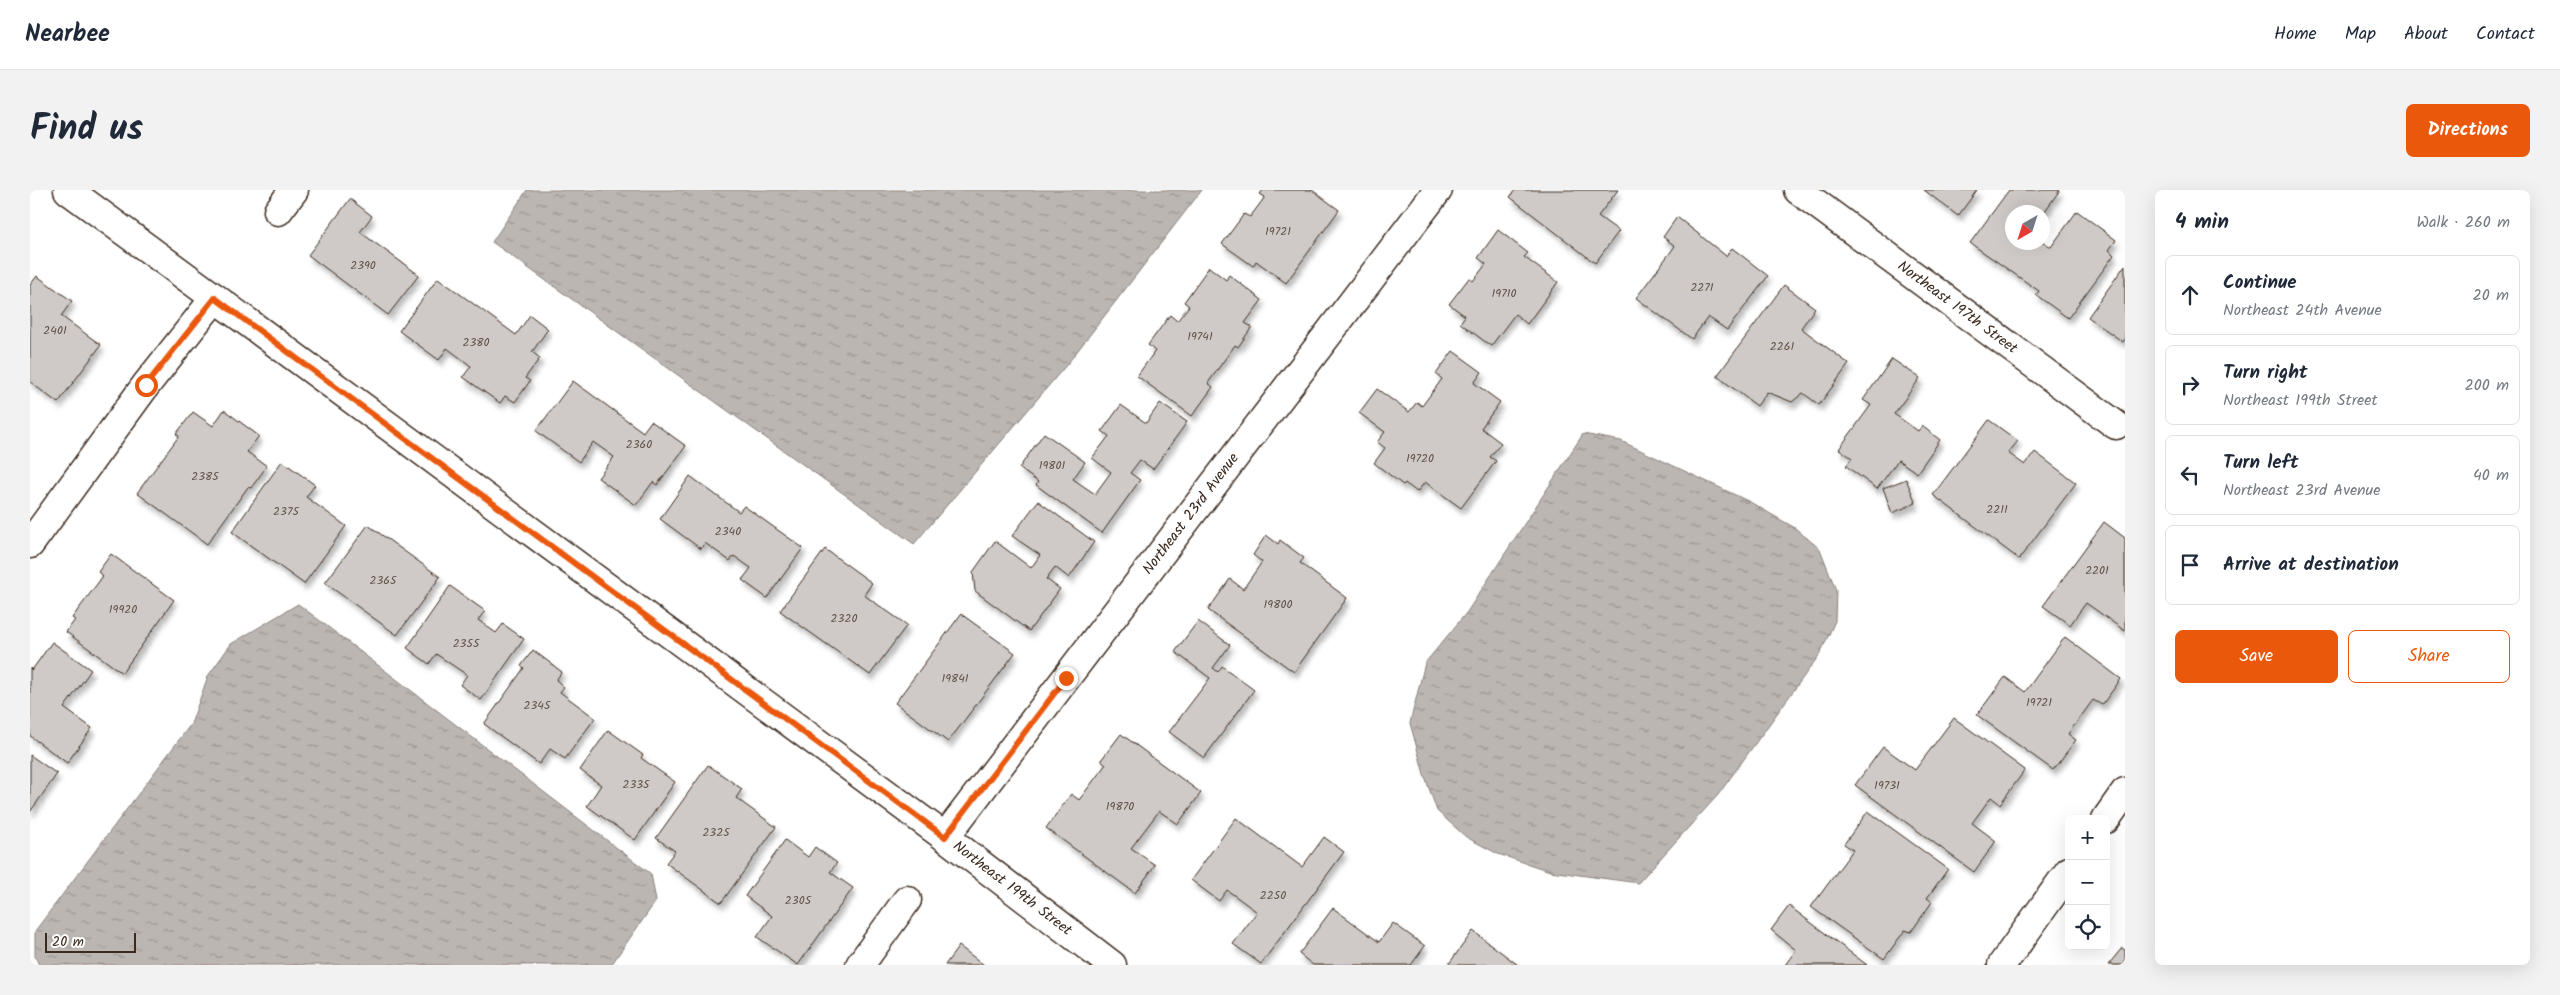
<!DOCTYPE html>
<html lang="en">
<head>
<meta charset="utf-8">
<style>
  body { margin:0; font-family:Kalam,sans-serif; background:#f2f2f3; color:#1f2937 }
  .controls { position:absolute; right:15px; bottom:15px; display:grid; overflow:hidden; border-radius:8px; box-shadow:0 5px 20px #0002 }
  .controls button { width:45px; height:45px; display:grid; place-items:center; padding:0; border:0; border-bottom:1px solid #e0e1e3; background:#fff; color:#1f2937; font:25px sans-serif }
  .compass { position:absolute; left:1975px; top:15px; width:45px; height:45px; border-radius:50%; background:#fff; box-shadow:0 5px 20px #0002; rotate:219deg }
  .scale { position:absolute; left:15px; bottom:12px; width:91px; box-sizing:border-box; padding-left:5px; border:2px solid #3b2a1e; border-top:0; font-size:14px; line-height:18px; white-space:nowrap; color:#3b2a1e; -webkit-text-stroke:4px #fff; paint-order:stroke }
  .stop { position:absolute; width:15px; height:15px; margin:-11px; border:4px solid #ea580c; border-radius:50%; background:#fff }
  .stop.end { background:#ea580c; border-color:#fff; box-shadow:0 1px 5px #0008 }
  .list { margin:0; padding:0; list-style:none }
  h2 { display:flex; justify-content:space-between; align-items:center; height:65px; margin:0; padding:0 20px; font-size:21px }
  h2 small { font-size:16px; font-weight:400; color:#747a83 }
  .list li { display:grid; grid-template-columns:32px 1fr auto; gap:15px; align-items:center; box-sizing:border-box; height:80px; margin:0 10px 10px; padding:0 10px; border:1px solid #e0e1e3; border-radius:8px }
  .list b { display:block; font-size:19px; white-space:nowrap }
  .list p { margin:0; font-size:16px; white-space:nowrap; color:#747a83 }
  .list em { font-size:16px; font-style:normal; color:#747a83 }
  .actions { display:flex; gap:10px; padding:15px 20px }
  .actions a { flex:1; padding:11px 0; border:1px solid #ea580c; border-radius:8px; text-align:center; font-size:18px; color:#ea580c }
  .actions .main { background:#ea580c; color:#fff }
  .icon { flex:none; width:28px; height:28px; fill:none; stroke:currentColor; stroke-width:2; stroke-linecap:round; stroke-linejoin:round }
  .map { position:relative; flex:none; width:2095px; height:775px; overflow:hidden; border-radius:8px }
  header { display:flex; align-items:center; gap:30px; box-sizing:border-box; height:70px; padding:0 25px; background:#fff; border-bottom:1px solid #e0e1e3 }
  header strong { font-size:24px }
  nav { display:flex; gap:28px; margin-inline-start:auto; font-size:18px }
  .intro { display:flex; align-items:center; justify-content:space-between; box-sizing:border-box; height:120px; padding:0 30px }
  h1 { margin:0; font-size:35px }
  .button { padding:12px 22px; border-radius:8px; background:#ea580c; color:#fff; font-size:18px; font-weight:700 }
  main { display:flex; gap:30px; padding:0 30px }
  aside { flex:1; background:#fff; border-radius:8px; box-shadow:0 5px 20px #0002 }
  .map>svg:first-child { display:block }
  .water { fill:url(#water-ripples); stroke:#887e77 }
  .building { fill:#cfcac7; stroke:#3b2a1e; filter:url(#shadow) }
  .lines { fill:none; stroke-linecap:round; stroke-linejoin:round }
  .street-casing { stroke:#3b2a1e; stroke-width:31 }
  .secondary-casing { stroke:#3b2a1e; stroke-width:31 }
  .street { stroke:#fff; stroke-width:28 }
  .secondary { stroke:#fff; stroke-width:28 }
  .route { stroke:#ea580c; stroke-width:6 }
  .labels { text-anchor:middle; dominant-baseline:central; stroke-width:4.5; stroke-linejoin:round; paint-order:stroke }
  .number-label { font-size:12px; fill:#605248 }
  .street-label { font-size:15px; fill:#3b2a1e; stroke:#fff }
</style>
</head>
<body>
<header>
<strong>Nearbee</strong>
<nav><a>Home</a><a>Map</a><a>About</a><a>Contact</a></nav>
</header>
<div class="intro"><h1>Find us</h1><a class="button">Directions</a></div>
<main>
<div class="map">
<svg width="2095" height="775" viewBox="0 0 2095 775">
  <defs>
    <pattern id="water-ripples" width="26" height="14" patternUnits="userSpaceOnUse" patternTransform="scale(1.25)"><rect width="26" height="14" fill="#bcb6b3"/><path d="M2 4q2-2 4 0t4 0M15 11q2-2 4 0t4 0" fill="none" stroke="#9a9491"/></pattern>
    <filter id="shadow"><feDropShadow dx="3" dy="5.5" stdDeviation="2.5" flood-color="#0004"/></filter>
  </defs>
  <rect width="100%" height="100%" fill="#fff"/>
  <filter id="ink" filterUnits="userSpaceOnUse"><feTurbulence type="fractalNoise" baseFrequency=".02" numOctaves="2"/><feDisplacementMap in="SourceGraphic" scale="10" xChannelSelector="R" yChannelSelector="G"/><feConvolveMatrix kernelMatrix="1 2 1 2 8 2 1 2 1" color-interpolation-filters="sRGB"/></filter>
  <g filter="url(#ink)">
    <path class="water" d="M497,0H1172L1038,173L884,354L462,52Z
      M1553,244L1591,251L1720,312L1765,338L1790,359L1806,400L1805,431L1790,464L1688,605L1608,693L1520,681L1468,664L1436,647L1407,621L1394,584L1380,533L1395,473L1437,422Z
      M268,414L621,684L626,711L581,775H9L5,766V741L161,534L178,486L201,454Z"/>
    <path class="building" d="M1233,0H1282L1309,20L1256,93L1226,71L1223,76L1192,54L1214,24L1220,27L1235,7L1230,4Z
      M1485,0H1588L1568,26L1589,41L1565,73L1480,7Z
      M1894,0H1947L1928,26Z
      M1979,0H2030L2012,25V22H1982V52H2012V51L2021,57L2047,21L2086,50L2079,60L2084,65L2038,128L2006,105L2009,101L1940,53Z
      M320,9L342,26L330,42L389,85L358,125L278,65Z
      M1647,27L1696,66L1702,58L1738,86L1697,140L1678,127L1662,149L1606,108L1645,56L1633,47Z
      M1468,40L1498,63L1494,67L1528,92L1497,134L1485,124L1461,156L1430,133L1435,126L1419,114L1439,88L1443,91L1456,74L1448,68Z
      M2095,75V149L2093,152L2058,127Z
      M1179,77L1196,90L1199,85L1232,110L1215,133L1222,137L1208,157L1205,155L1178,193L1183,197L1162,226L1107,186L1125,161L1118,155L1140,125L1147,131L1159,116L1154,112Z
      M7,86L42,111L31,126L71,155L28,213L0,192V95Z
      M408,88L486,145L500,125L518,139L502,162L510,168L495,188L500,191L485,212L475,206L470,213L433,187L441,176L417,158L409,170L369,141Z
      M1754,95L1785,118L1771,138L1819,174L1789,215L1773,203L1762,212L1737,202L1727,216L1687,186Z
      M1423,161L1452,182L1444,193L1470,212L1451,238L1471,253L1460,267L1466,271L1431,318L1395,292L1387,302L1375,293L1373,295L1344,273L1355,258L1347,252L1355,242L1329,223L1347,199L1379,222L1387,212L1392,216L1412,189L1406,184Z
      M1862,169L1890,188L1864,224L1888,241L1892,236L1910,250L1887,283L1868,270L1847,299L1816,276L1822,268L1809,259L1841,215L1833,210Z
      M543,191L613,242L621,231L656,256L627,295L623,292L606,315L568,288L584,267L563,252L549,272L506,241Z
      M1130,213L1157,232L1123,279L1110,270L1100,283L1110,290L1072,343L1006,295L1008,292L989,278L1014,243L1055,272L1043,289L1065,304L1081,282L1062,268L1079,246L1072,241L1091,215L1116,233Z
      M194,220L229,246L217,262L237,276L221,298L218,297L177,354L107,303L149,246L146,244L163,222L183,236Z
      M1959,230L1988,251L1978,263L1995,275L2005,262L2046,293L1989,369L1903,305Z
      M252,271L285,295L276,307L316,336L274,394L202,342Z
      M660,286L709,322L714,316L773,358L737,408L712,390L721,378L704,366L700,371L675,353L671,359L630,329Z
      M1876,289L1886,313L1862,323L1853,298Z
      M1008,311L1064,352L1039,388L1025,377L1016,389L1030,399L999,441L945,401L943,382L965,351L1001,378L1010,365L982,346Z
      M2074,332L2095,348V441L2056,413L2040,435L2013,416Z
      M338,335L410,387L367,445L295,393Z
      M1236,345L1248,354L1250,350L1274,368L1270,373L1317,408L1264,482L1178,420L1200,389L1213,399L1232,372L1223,365Z
      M795,359L842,393L834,405L877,435L840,485L750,421Z
      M81,364L144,410L92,483L36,442L45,430L42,428L73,386L68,382Z
      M420,396L455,421L448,430L466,443L473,434L494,449L451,510L430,495L437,485L406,464L399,474L377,458Z
      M931,424L985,463L918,552L865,513Z
      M1168,431L1200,455L1183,478L1188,482L1192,476L1224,500L1174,568L1139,542L1180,488L1145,462Z
      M2035,447L2091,489L2072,515L2063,510L2038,544L2046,550L2023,580L1947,525L1975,487L1995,502Z
      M22,452L61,480L34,518L62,538L37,573L0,546V478L2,480Z
      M503,460L532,482L526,490L534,497L530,502L565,528L535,569L520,559L509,574L454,534L494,478L491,476Z
      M1924,528L1995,580L1970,614L1961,607L1942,633L1966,651L1944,682L1825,595L1853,557L1885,580Z
      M578,540L613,565L611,568L645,592L605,650L557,616L571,595L550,580Z
      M1091,544L1171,603L1148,634L1129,621L1101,658L1125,675L1105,703L1016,638L1041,604L1049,610L1076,574L1071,570Z
      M0,565L27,584L0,622Z
      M678,575L712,599L706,608L746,637L691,713L636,673L645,661L626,648Z
      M1838,621L1918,679L1897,708L1902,712L1881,742L1875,740L1854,769L1781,717L1823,660L1814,654Z
      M1206,628L1272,677L1294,647L1314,662L1231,774L1203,754L1227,722L1197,700L1189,711L1161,690Z
      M755,650L778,667L785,657L807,673L800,682L823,698L768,775L727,747L742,726L715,706Z
      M1759,716L1837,775H1755L1766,760L1741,740Z
      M1303,718L1349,752L1363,733L1395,756L1381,775H1283L1269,764Z
      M1443,741L1488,775H1418Z
      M929,756L954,775H915Z
      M2092,758L2095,760V775H2078Z"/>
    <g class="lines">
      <defs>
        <g id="street">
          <path d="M38,0L185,108"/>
          <path id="s1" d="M1768,0L2086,235"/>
          <path d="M248,21L264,0"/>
          <path id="s2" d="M915,647L1408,0"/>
          <path d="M830,775L877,710"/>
        </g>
        <g id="secondary">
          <path id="s3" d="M0,354L116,195L185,108L915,647L1082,775"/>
          <path d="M2076,629L2095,602"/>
          <path d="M1972,775L2039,681"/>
        </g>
      </defs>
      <use href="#street" class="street-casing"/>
      <use href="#secondary" class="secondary-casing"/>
      <use href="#street" class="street"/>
      <use href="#secondary" class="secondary"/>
    </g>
  </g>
  <g class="lines" filter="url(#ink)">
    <path class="route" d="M116,195L185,108L915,647L1036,488"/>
  </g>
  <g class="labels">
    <g class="number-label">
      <text x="1248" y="41">19721</text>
      <text x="333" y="75">2390</text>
      <text x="1672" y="97">2271</text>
      <text x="1474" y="103">19710</text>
      <text x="25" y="140">2401</text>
      <text x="1170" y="146">19741</text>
      <text x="446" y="152">2380</text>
      <text x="1752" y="156">2261</text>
      <text x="609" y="254">2360</text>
      <text x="1390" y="268">19720</text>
      <text x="1022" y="275">19801</text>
      <text x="175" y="286">2385</text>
      <text x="1967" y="319">2211</text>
      <text x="256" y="321">2375</text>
      <text x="698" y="341">2340</text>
      <text x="2067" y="380">2201</text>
      <text x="353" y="390">2365</text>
      <text x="1248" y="414">19800</text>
      <text x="93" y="419">19920</text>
      <text x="814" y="428">2320</text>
      <text x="436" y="453">2355</text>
      <text x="925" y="488">19841</text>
      <text x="2009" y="512">19721</text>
      <text x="507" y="515">2345</text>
      <text x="606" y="594">2335</text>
      <text x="1857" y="595">19731</text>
      <text x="1090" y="616">19870</text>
      <text x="686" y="642">2325</text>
      <text x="1243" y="705">2250</text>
      <text x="768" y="710">2305</text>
    </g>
    <g class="street-label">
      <text stroke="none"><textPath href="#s1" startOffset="198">Northeast 197th Street</textPath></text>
      <text stroke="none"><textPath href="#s2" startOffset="406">Northeast 23rd Avenue</textPath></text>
      <text stroke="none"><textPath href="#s3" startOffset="1300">Northeast 199th Street</textPath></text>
    </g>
  </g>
</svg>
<div class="controls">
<button>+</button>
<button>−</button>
<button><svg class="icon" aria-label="locate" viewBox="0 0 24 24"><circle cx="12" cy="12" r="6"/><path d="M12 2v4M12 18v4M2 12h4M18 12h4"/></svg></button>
</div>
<svg class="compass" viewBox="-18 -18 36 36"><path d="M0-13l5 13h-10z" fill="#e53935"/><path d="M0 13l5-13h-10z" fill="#747a83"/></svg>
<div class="scale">20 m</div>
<div class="stop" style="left:116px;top:195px"></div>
<div class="stop end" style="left:1036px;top:488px"></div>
</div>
<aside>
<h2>4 min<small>Walk · 260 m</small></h2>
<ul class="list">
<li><svg class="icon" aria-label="ahead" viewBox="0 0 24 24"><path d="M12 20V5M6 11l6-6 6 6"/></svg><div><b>Continue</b><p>Northeast 24th Avenue</p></div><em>20 m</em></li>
<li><svg class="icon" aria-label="right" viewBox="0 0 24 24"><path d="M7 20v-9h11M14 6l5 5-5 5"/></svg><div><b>Turn right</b><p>Northeast 199th Street</p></div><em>200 m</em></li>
<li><svg class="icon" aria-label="left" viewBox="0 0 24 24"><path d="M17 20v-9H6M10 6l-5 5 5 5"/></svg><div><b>Turn left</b><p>Northeast 23rd Avenue</p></div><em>40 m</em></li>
<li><svg class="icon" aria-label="arrive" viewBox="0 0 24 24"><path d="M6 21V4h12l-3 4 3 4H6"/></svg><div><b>Arrive at destination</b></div></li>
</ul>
<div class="actions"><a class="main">Save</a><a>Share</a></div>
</aside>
</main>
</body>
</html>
